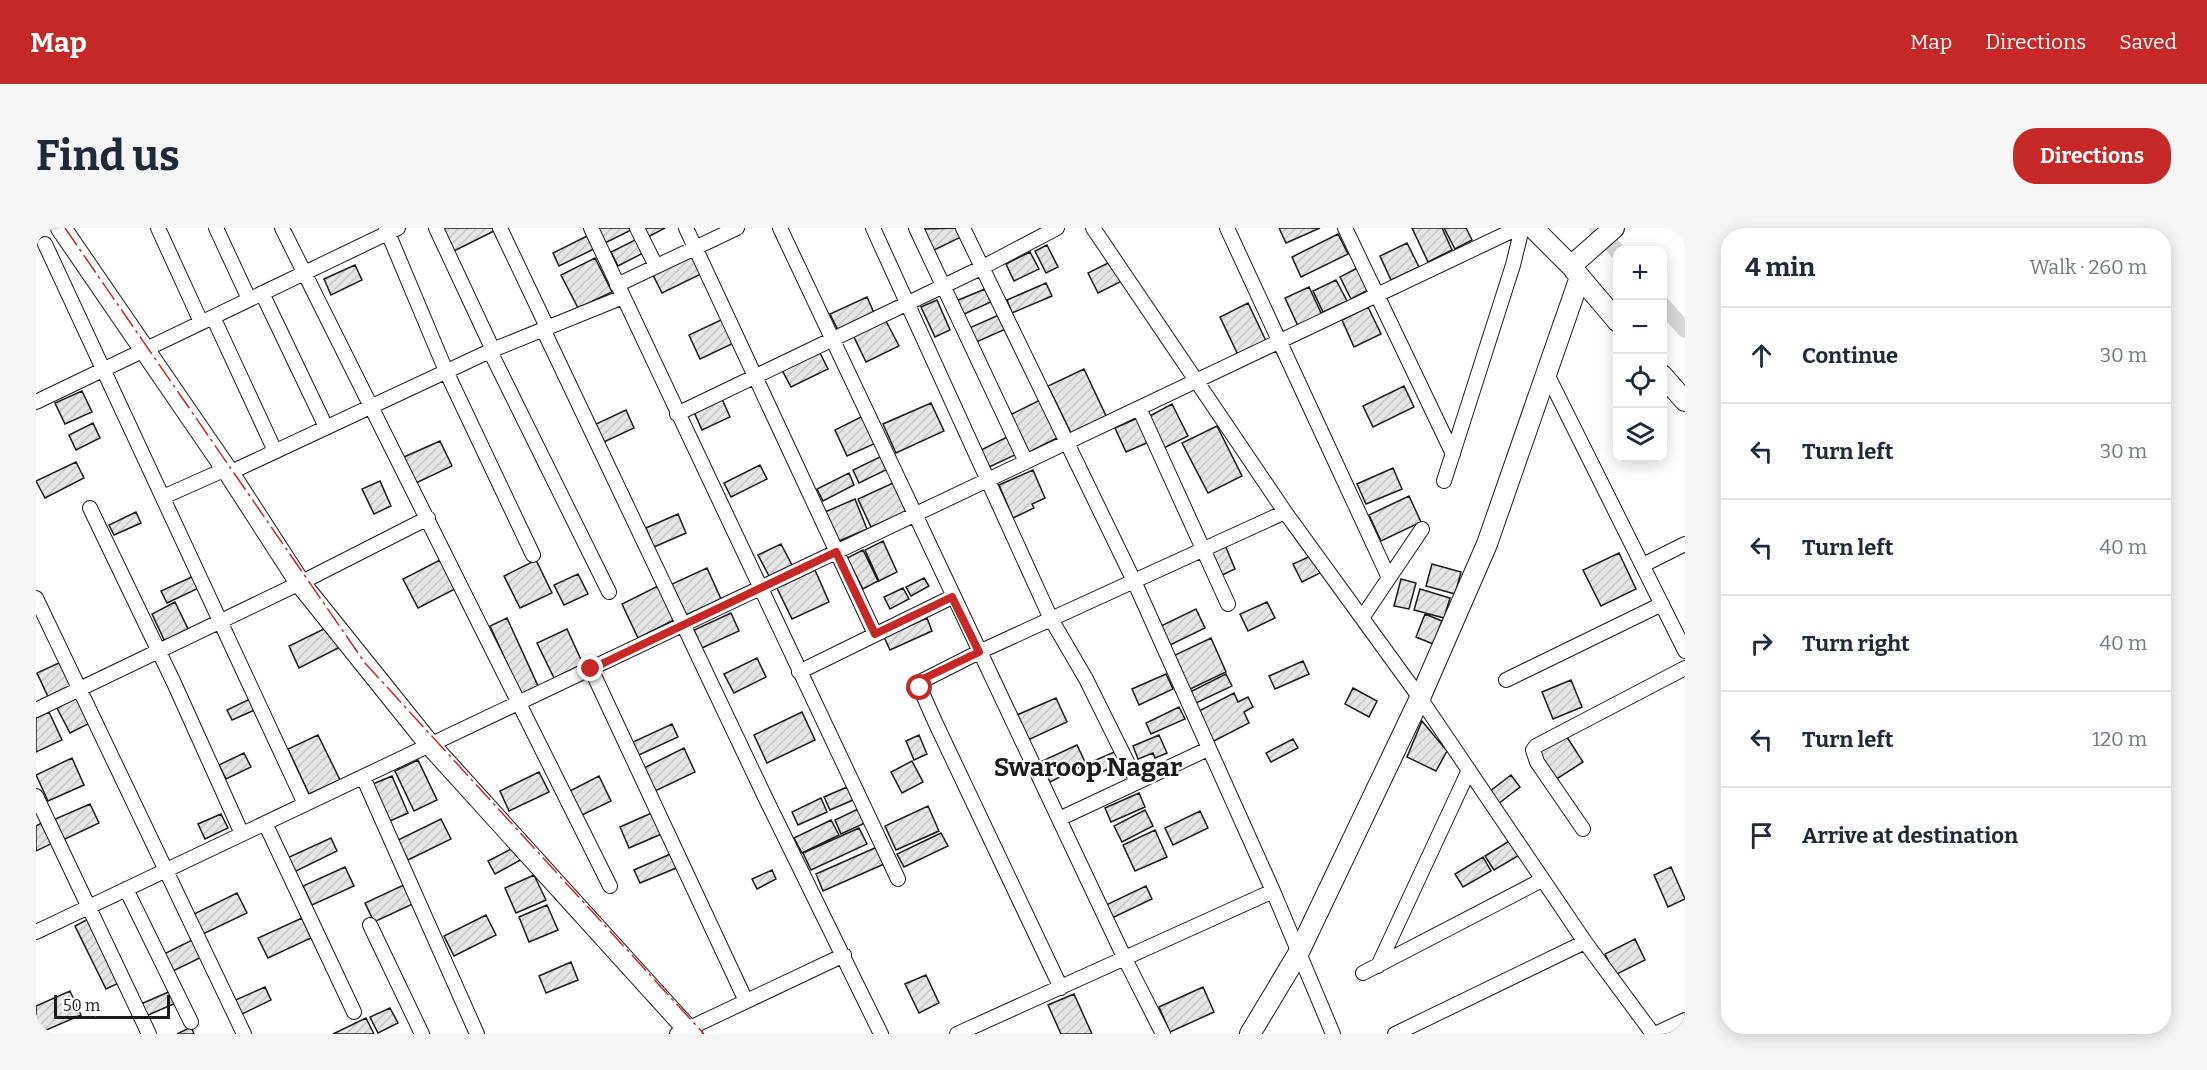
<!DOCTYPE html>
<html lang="en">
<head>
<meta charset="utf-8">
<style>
  body { margin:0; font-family:Bitter,serif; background:#f6f6f7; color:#1f2937 }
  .controls { position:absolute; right:18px; top:18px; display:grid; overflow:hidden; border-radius:12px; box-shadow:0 3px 15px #0003 }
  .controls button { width:54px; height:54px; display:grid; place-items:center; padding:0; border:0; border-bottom:2px solid #e0e1e3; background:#fff; color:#1f2937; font:30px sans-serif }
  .scale { position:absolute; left:18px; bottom:15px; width:116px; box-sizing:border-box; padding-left:6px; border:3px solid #1a1a1a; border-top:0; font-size:16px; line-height:21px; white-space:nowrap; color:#1a1a1a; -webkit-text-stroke:4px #fff; paint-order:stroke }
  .stop { position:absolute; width:18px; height:18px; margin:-14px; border:4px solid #c62828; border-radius:50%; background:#fff }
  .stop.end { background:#c62828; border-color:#fff; box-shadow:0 2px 6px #0008 }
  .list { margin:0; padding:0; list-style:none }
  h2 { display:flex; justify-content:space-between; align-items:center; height:78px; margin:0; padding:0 24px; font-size:26px }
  h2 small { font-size:20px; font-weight:400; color:#747a83 }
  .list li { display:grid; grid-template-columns:39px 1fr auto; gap:18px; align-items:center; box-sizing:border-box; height:96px; padding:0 24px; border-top:2px solid #e0e1e3 }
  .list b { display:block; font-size:22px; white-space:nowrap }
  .list em { font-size:20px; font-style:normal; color:#747a83 }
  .icon { flex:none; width:33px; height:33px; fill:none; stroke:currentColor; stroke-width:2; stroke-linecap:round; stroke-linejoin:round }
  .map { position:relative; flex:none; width:1649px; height:806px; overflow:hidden; border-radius:24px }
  header { display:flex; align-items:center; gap:36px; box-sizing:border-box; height:84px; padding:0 30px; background:#c62828; color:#fff }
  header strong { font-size:28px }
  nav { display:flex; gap:33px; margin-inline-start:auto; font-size:21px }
  .intro { display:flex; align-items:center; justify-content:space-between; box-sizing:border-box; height:144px; padding:0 36px }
  h1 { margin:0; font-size:42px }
  .button { padding:15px 27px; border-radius:24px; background:#c62828; color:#fff; font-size:21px; font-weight:700 }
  main { display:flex; gap:36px; padding:0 36px }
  aside { flex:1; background:#fff; border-radius:24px; box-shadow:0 3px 15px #0003 }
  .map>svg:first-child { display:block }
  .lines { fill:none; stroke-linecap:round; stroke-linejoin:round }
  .canal { stroke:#d7d7d7; stroke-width:16 }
  .building { fill:url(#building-hatch); stroke:#1a1a1a; stroke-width:1.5 }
  .street-casing { stroke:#1a1a1a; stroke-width:16 }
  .secondary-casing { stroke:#1a1a1a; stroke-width:22 }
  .street { stroke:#fff; stroke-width:14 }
  .secondary { stroke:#fff; stroke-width:20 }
  .power { stroke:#c62828; stroke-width:1.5; stroke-dasharray:21 4.5 3 4.5; stroke-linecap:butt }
  .route { stroke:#c62828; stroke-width:8 }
  .labels { text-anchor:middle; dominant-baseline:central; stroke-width:4.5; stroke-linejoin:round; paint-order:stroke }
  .district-label { font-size:26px; font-weight:bold; fill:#1a1a1a; stroke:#fff }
</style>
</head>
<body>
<header>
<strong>Map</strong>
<nav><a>Map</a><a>Directions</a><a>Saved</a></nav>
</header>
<div class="intro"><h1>Find us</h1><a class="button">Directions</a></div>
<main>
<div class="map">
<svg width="1649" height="806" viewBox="0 0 1649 806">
  <defs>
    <pattern id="building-hatch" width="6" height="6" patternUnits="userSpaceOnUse" patternTransform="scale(1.5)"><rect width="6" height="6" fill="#e6e6e6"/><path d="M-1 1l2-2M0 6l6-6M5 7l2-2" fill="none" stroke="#c5c5c5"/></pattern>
  </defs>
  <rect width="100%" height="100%" fill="#fff"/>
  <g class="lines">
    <path class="canal" d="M1561,0L1582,24
      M1626,76L1649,102"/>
  </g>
  <path class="building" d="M404,0H461L462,1L416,24Z
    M560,0H599L567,16Z
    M605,0H629L610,10Z
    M921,0L925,9L898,22L887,1Z
    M1243,0H1284L1250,15Z
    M1376,0H1406L1416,22L1392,34Z
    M1408,0H1430L1436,12L1419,21Z
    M1302,6L1312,26L1265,49L1256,29Z
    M551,8L558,21L523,38L517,25Z
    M605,9L611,23L582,38L575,24Z
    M1371,15L1383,39L1355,52L1344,28Z
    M1011,17L1022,39L1010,45L999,23Z
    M994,24L1003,41L978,53L970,36Z
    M656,28L665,46L626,65L617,47Z
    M559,30L576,64L542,80L525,47Z
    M1078,32L1088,52L1062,65L1052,45Z
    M319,37L326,52L295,67L288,51Z
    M1321,40L1332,62L1315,71L1304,49Z
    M1300,52L1311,73L1287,84L1277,63Z
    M1010,55L1016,68L976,85L971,72Z
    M1273,59L1286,87L1262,98L1249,70Z
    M949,61L955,74L926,87L920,73Z
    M831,69L838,85L802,102L794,86Z
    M901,72L914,102L899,109L885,79Z
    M1212,75L1231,115L1203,129L1184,89Z
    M1332,79L1345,106L1318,119L1306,92Z
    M965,86L972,100L938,115L931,101Z
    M687,91L698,115L664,131L653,107Z
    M849,91L863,118L830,134L817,107Z
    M783,123L792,141L755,159L746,142Z
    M1048,141L1071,190L1036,207L1012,158Z
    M1368,158L1378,179L1337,199L1327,178Z
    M46,163L56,184L29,196L19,175Z
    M686,171L694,189L666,202L658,184Z
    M1004,172L1023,209L993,224L974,187Z
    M895,175L908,203L860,225L847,196Z
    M1136,176L1152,208L1126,221L1110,190Z
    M590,182L598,200L568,214L560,196Z
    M827,188L840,215L811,228L799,202Z
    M1104,189L1115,213L1090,224L1079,200Z
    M57,195L64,210L40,222L33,207Z
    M1181,198L1206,248L1172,265L1146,215Z
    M975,207L983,225L951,240L943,223Z
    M404,213L416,238L380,255L368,229Z
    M848,227L854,240L823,255L817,242Z
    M40,234L48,250L9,270L0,253Z
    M724,237L731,251L695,269L688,255Z
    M1357,240L1366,261L1330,276L1321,256Z
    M997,242L1009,270L996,276L998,280L977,290L963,257Z
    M813,245L818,257L787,273L781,261Z
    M344,253L355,278L338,286L326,261Z
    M857,255L870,284L835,299L822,271Z
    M1373,268L1385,294L1345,313L1333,287Z
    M819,271L831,301L801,314L789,284Z
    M100,284L105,295L78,307L73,297Z
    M642,286L650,305L618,319L610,300Z
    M847,313L861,344L843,353L829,322Z
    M745,316L757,339L734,350L722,327Z
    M1189,317L1199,341L1182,349L1171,325Z
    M827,322L842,353L827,361L811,330Z
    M1583,325L1600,361L1565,378L1547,342Z
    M1277,327L1286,344L1266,354L1257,336Z
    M404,332L419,361L382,380L367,351Z
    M500,332L516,365L484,380L468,348Z
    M1396,336L1425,344L1419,366L1390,358Z
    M671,340L685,371L650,387L636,356Z
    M779,342L793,374L756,391L741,360Z
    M542,346L552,366L528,377L518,357Z
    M160,347L165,359L131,375L125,363Z
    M888,350L893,358L875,368L870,359Z
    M1365,351L1380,355L1373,381L1358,378Z
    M622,358L638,392L602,410L586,376Z
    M867,360L873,371L854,381L848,369Z
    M1384,361L1414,370L1408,390L1378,382Z
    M139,374L155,407L131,418L116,386Z
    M1231,374L1239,390L1212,403L1204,386Z
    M1160,381L1169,400L1134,417L1125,398Z
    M695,385L703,403L666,420L658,402Z
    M1389,386L1406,393L1397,416L1380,409Z
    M471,390L502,458L485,466L454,398Z
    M891,390L896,403L854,422L848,409Z
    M294,398L310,416L263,440L253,418Z
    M531,401L547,436L518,450L501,415Z
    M1175,410L1190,444L1150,463L1135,429Z
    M721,430L730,449L698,465L688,446Z
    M27,433L41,461L14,473L1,445Z
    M1267,433L1273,446L1239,461L1233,448Z
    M1130,446L1137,461L1103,477L1096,461Z
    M1190,446L1196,458L1158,476L1152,465Z
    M1535,452L1546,479L1517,491L1506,464Z
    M1317,460L1341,473L1333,489L1309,476Z
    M1198,465L1202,474L1212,469L1217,479L1208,484L1213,495L1176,514L1161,484Z
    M41,469L54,495L34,505L21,480Z
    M218,469L223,480L196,492L191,482Z
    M1020,470L1031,494L992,512L981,487Z
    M1143,479L1149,491L1115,506L1110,495Z
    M13,484L26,512L0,524V490Z
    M766,484L779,512L731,535L718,507Z
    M1386,493L1411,523L1400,543L1371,529Z
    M636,496L642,509L603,527L597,514Z
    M1529,506L1547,534L1519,552L1501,524Z
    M282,507L304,552L273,566L252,521Z
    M883,507L891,526L878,532L870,513Z
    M1123,507L1131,525L1119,530L1117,525L1102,531L1097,518Z
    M1257,511L1262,520L1235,534L1230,525Z
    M1041,517L1050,536L1014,554L1004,534Z
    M648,520L659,544L617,564L606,541Z
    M1085,521L1090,533L1059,547L1053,535Z
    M208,525L215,539L190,551L183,537Z
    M36,530L48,557L12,573L0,547Z
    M382,532L401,572L378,583L359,543Z
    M876,533L887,554L866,565L855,544Z
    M503,544L513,564L473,583L464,563Z
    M1475,547L1484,559L1462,576L1453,564Z
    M356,548L372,585L354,593L337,556Z
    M563,548L575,573L542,589L530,565Z
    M811,559L817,572L794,582L788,569Z
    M1103,565L1109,579L1075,594L1069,580Z
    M785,570L791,584L762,597L756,584Z
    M54,576L63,595L27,612L17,592Z
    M892,578L903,603L860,622L849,598Z
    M822,581L829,595L805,606L799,592Z
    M1109,582L1117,598L1086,614L1078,598Z
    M620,583L630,604L593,620L584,599Z
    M1164,583L1172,600L1137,617L1129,600Z
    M185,586L192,600L169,611L162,596Z
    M405,591L415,611L372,632L362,612Z
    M11,592L21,613L0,623V598Z
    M795,592L803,607L766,625L758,610Z
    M823,600L831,616L775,642L767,625Z
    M1119,602L1131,629L1099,643L1087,617Z
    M905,605L912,618L868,639L861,626Z
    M295,610L301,623L258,644L251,630Z
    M1478,610L1487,625L1458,642L1449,628Z
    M483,617L490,629L459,646L452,633Z
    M841,619L848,636L787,663L780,646Z
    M639,624L645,638L604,655L598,642Z
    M1447,629L1455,643L1427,659L1419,646Z
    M309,639L318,658L276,677L267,658Z
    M1635,639L1649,671L1632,679L1618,647Z
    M736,642L740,651L721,661L716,651Z
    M498,647L510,672L480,685L469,660Z
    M372,655L381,674L338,694L329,675Z
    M1110,658L1116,671L1076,690L1070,677Z
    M201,665L211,685L167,706L158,686Z
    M511,677L522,702L493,714L483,689Z
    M450,687L460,707L418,728L408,708Z
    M54,690L85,754L70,761L39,698Z
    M266,690L275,710L232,730L222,710Z
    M162,709L170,727L137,743L128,726Z
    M1599,711L1609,732L1579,747L1569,726Z
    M535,734L542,752L510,765L503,748Z
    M890,747L903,775L883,785L869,756Z
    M229,759L235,772L202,788L195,774Z
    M1167,759L1178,784L1134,804L1123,779Z
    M137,762L142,774L110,788L105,776Z
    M34,763L45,787L1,806L0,778Z
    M1038,766L1056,806H1025L1012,777Z
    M354,780L362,795L342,805L334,789Z
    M330,790L338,806H297Z
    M155,799L158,806H141Z"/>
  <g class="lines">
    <defs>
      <path id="street" d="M122,0L165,94
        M180,0L213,71
        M246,0L574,658
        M350,0L410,143L497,327
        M400,0L457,122
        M464,0L511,99
        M555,0L862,651
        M601,0L620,38
        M650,0L839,406
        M744,0L1089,731L1127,806
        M837,0L1015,391L1050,451L1101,554
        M880,0L990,234
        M927,0L1098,353L1237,663L1297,806
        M1057,0L1249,284L1384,470L1549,714L1617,806
        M1191,0L1353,350
        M1309,0L1417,226
        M9,16L269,576
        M581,57L701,0
        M226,65L290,199
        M177,89L239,223
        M507,101L729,569L845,806
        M454,123L573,364
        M1511,146L1649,423
        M0,174L362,0
        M1103,180L1192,376
        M641,186L945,40L1021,0
        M193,245L454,123L587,69
        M1408,253L1477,37L1486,0
        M127,269L190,241
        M54,280L138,455L206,606
        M1607,337L1649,316
        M0,370L208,806
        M1326,390L1386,301
        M555,441L710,773
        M763,444L916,369
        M1470,452L1626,376
        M0,482L264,355L392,290
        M327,549L441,806
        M0,568L113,806
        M1023,591L1172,521
        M229,595L318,784
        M1547,601L1501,534L1497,522L1500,518L1649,440
        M90,661L155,794
        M334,697L386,806
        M0,704L1482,0
        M1342,738L1433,542
        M1327,745L1506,652
        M1025,760L900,496L884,460V454L943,424L1249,284
        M641,806L808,727
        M921,806L1237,663
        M1359,806L1549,714
        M1619,806L1649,792"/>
      <path id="secondary" d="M25,0L193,245L264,355L394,517L656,806
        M1497,0L1535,38L1578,0
        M1538,42L1582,94
        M1626,147L1649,173
        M1214,806L1262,726L1384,470L1451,316L1544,49"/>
    </defs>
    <use href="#street" class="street-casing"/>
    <use href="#secondary" class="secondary-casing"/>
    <use href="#street" class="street"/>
    <use href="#secondary" class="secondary"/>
    <path class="power" d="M29,0L329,435L668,806"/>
  </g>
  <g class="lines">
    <path class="route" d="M555,441L800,324L839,406L916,369L943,424L887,451L883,457L884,460"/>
  </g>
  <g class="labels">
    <g class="district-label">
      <text x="1052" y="539">Swaroop Nagar</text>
    </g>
  </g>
</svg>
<div class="controls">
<button>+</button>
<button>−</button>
<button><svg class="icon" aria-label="locate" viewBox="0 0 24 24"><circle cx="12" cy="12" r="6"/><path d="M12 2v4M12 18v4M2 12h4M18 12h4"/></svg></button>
<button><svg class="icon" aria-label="layers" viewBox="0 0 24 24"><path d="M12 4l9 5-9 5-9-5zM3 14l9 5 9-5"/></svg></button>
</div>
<div class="scale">50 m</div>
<div class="stop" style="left:884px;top:460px"></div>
<div class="stop end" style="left:555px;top:441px"></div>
</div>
<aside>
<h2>4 min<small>Walk · 260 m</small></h2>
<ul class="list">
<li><svg class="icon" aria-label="ahead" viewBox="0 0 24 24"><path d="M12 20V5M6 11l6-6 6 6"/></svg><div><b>Continue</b></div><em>30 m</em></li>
<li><svg class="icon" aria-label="left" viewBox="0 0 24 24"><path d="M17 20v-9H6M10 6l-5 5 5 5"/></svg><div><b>Turn left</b></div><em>30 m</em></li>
<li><svg class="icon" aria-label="left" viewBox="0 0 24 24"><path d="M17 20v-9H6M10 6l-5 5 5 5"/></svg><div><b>Turn left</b></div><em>40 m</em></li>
<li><svg class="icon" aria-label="right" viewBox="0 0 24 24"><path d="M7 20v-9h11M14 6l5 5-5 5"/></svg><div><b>Turn right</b></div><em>40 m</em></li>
<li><svg class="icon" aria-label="left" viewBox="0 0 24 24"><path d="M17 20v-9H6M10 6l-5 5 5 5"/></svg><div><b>Turn left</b></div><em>120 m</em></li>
<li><svg class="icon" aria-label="arrive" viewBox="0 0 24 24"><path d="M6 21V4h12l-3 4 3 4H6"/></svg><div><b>Arrive at destination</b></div></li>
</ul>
</aside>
</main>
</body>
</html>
